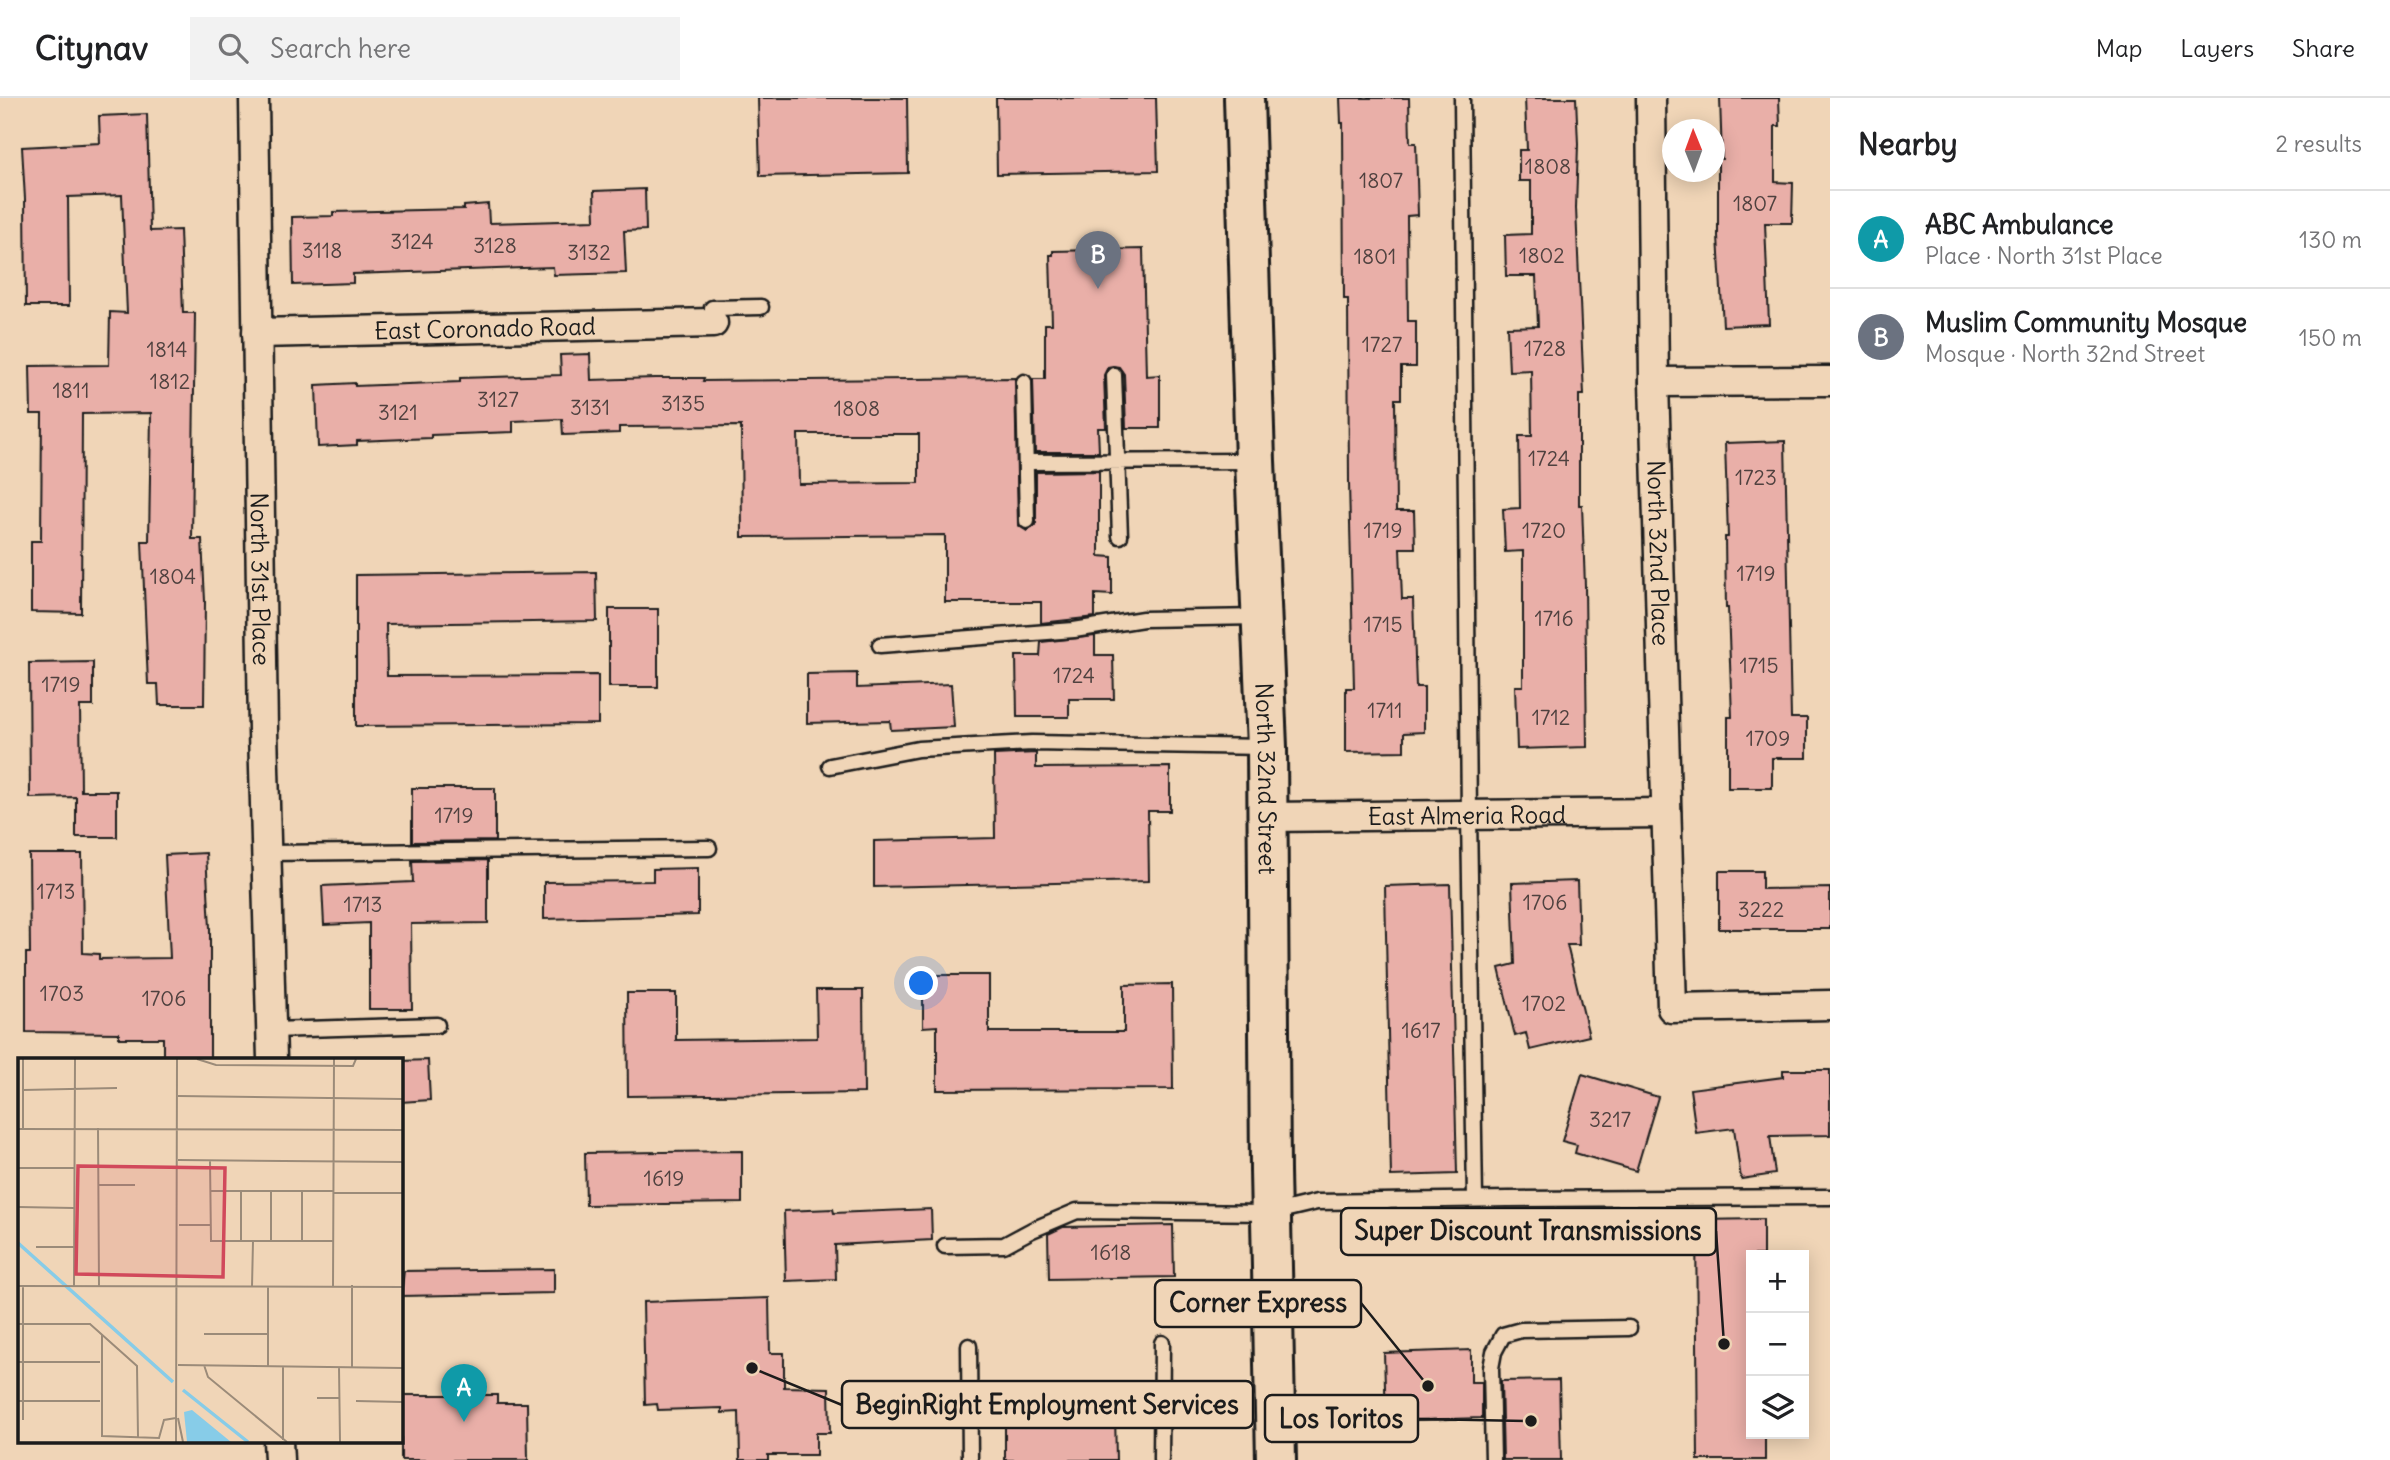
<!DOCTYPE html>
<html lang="en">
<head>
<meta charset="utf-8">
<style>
  body { margin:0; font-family:Delius,sans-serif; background:#f2f2f2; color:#202124 }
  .controls { position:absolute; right:21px; bottom:21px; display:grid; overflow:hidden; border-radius:0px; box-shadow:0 4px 18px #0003 }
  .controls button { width:63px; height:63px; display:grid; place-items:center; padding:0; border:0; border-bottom:2px solid #e0e0e0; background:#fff; color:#202124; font:35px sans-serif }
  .compass { position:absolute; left:1662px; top:21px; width:63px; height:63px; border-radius:50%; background:#fff; box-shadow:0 4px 18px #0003; rotate:359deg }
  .you { position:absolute; left:922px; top:886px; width:24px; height:24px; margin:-18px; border:5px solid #fff; border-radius:50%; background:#1a73e8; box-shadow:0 0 0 10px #1a73e833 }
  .badge { display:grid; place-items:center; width:46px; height:46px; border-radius:50%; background:#db2777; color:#fff; font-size:23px; font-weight:700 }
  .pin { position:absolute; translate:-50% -58px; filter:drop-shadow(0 2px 4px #0008) }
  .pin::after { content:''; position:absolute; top:37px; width:24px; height:21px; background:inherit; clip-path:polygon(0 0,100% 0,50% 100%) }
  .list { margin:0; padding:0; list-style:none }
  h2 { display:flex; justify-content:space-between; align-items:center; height:91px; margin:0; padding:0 28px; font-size:30px }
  h2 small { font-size:23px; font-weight:400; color:#757577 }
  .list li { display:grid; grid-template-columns:46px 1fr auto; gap:21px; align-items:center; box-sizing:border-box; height:98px; padding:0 28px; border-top:2px solid #e0e0e0 }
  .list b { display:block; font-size:26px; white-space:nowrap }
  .list p { margin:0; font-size:23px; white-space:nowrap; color:#757577 }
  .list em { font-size:23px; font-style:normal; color:#757577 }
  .icon { flex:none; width:38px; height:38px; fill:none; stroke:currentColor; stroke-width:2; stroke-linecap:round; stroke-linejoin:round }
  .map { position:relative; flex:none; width:1830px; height:1362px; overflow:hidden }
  header { display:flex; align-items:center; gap:42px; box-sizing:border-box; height:98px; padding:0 35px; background:#fff; border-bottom:2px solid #e0e0e0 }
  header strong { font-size:33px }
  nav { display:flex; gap:38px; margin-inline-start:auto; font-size:24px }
  .search { width:490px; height:63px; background:#f2f2f2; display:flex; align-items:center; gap:18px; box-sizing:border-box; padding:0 24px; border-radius:0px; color:#757577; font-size:26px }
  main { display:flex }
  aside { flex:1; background:#fff }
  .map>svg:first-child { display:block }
  .building { fill:#e9afa8; stroke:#1c1c1c; stroke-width:2; fill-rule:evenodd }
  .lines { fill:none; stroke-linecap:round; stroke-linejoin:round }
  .service-casing { stroke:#1c1c1c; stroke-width:19 }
  .minor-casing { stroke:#1c1c1c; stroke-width:33 }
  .secondary-casing { stroke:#1c1c1c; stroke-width:44 }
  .service { stroke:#f0d5b7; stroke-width:14 }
  .minor { stroke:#f0d5b7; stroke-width:28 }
  .secondary { stroke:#f0d5b7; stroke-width:38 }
  .labels { text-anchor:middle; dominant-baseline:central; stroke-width:5; stroke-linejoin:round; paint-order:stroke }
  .number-label { font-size:21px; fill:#4f413f }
  .street-label { font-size:24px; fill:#1c1c1c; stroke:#f0d5b7 }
  .inset-river { fill:none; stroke:#87cce8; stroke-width:3.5 }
  .inset-road { fill:none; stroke:#9b8b79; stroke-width:2 }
  .view { fill:#d1495b; fill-opacity:0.15; stroke:#d1495b; stroke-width:3.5 }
  .inset-edge { fill:none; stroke:#1c1c1c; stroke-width:3.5 }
  .leader { fill:none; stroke:#1c1c1c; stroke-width:2.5 }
  .callout-dot { fill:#1c1c1c; stroke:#f0d5b7; stroke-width:2.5 }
  .callout { fill:#f0d5b7; stroke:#1c1c1c; stroke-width:2.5 }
  .callout-label { font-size:26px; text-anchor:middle; font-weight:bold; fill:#1c1c1c }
</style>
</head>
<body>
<header>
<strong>Citynav</strong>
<div class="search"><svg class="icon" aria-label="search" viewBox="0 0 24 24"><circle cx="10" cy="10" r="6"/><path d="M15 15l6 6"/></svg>Search here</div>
<nav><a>Map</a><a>Layers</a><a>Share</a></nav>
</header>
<main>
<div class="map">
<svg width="1830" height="1362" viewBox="0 0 1830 1362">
  <rect width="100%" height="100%" fill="#f0d5b7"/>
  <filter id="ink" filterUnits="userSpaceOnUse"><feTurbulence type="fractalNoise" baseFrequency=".0143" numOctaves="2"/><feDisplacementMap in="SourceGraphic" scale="14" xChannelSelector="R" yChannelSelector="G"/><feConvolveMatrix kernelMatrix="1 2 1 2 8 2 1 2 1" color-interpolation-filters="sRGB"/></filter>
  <g filter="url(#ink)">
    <path class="building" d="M758,0H907L908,75L760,78Z
      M996,0H1156L1158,73L997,76Z
      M1340,0H1409L1410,45H1416L1418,117L1407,118L1408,223H1416V269H1401V301H1395L1396,413H1414L1415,450H1400L1402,501H1413L1416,589H1424V634L1404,635V653L1346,654V590H1354L1349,385L1348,201H1344L1343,25H1341Z
      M1525,0H1576L1578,46L1576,110L1584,297H1579V407H1582L1585,488L1587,649L1517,651L1515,588H1523V453L1505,454L1503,411L1520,410L1519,338H1532L1531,272L1509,273L1507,229L1538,228L1536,178H1506L1505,137L1531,136V83H1519V52H1527Z
      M1720,0H1779L1780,28H1775V84L1793,85L1792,125H1765L1769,226L1723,228L1718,138V61H1722Z
      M147,16L150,133L180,132L183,215H195L192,441H202L205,503L204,607H159L158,586H148L142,443H149L151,315L82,316L81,515L31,514V443H41L42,316H31L30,268L109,267L110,214L127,215L122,97L68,99L69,208H26L25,101L22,49L100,45L99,18Z
      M645,91L646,132L624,133L626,175L554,177L553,169L353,176V185L293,187L292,119L333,118V114L464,111V108L488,106L489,125L595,122L594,93Z
      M1143,151L1146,278L1160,277V330H1126L1124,276L1119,269L1113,268L1108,269L1104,277L1106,330H1098L1099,354H1035L1033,281H1045V226H1052L1050,157H1053V153Z
      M590,256L591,282L655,280H704L703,283L1015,280L1018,427L1027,433L1036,427V374L1099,373V458L1112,459V497L1095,496V519L1041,525V504H945V437L742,439L741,328L619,329V335L563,337L562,321L513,323V334L431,337V340L357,343V347L318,349L316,287L355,285V288L460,284V280L561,277L560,257ZM798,336H919V385L799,386Z
      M1785,343L1791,620H1807V660H1772V690H1728V619H1732L1728,510H1726L1725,439H1728L1725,345Z
      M596,474L597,523L386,526L387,578L598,577V626L356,628V477Z
      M609,511H658V589H609Z
      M1095,538V557H1113L1114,601H1069V619H1017L1016,558H1040L1041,544Z
      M93,564V608H80L81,693H117V739H76V699L30,700L29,565Z
      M857,575V590L951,586L954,629L891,632L890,623L807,625V576Z
      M1036,655V670L1170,669V713H1148L1149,783L874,789V743L995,740L994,657Z
      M412,690H495V743L412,744Z
      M206,755L210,830V961H163V940H119V935L26,934V855H30L29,756H82L83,855L99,856V861L170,860L165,757Z
      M488,762V825L411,826L412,911H369V825L324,827L322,788L413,784L412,763Z
      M698,770V817L544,821V784L653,783V771Z
      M1719,773H1762V791L1830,790V831H1719Z
      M1577,783L1579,847H1567L1589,938L1530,952L1526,935L1515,938L1499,870L1515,866L1512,785Z
      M1450,786L1457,1076L1391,1078L1385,788Z
      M923,877H989V934H1124V887L1172,886L1173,991L937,992V928L923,929Z
      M816,892H863L864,995L628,998L627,895H676V942L817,940Z
      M428,962L430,1002L401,1004V963Z
      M1783,972H1830V1037L1770,1038L1775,1076L1741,1081L1734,1030L1696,1035L1690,991L1783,979Z
      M1582,976L1658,999L1636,1073L1575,1055L1577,1047L1562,1043Z
      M742,1053V1105L586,1107L585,1055Z
      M833,1111L834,1115L931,1111L932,1142L835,1147L836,1181L786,1183L784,1113Z
      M1763,1121V1157H1751V1336H1765V1362H1698L1696,1122Z
      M1173,1127L1174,1179L1049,1181L1048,1136L1063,1129Z
      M554,1171V1195L401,1198L404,1173Z
      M769,1200L770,1255H784V1289L829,1290L830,1335H816V1357H768V1362H740L739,1314L722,1315V1310L658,1312L657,1306L645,1307L643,1204Z
      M1471,1252V1284H1482V1320L1386,1323L1384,1255Z
      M1559,1282L1561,1362H1503L1501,1283Z
      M401,1297H497V1305H527L528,1362H401Z
      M1087,1306V1317L1115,1316L1116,1362H1005V1328H1010V1319L1044,1318V1307Z"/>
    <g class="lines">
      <defs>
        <path id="service" d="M1462,0L1469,717L1475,1101
          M713,225L712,210L761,209
          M1114,277L1120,438
          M1024,284L1027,423
          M1026,364L1254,363
          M880,547L1074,532L1143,521L1260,519
          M830,668L918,651L1032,645L1265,649
          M267,755L709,750
          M272,932L437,927
          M945,1148L1004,1147L1032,1132L1077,1113L1271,1115L1317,1104L1508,1101L1830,1099
          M969,1248L970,1362
          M1161,1362L1162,1245
          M1493,1362L1491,1270L1494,1254L1503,1237L1521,1232L1629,1230"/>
        <g id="minor">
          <path id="s1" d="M254,0L263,633L272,961"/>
          <path id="s2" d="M1651,0L1654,284L1672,910L1830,907"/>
          <path id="s3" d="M257,235L713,225"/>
          <path d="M1654,284L1830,283"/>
          <path id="s4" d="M1267,719L1666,715"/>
          <path d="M278,1343L279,1362"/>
        </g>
        <g id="secondary">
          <path id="s5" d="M1244,0L1255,363L1267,649L1270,1073L1276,1362"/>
        </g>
      </defs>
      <use href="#service" class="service-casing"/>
      <use href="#minor" class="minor-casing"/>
      <use href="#secondary" class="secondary-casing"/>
      <use href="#service" class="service"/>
      <use href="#minor" class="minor"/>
      <use href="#secondary" class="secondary"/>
    </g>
  </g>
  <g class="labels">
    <g class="number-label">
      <text x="1548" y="68">1808</text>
      <text x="1381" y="82">1807</text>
      <text x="1755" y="105">1807</text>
      <text x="412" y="143">3124</text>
      <text x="495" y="147">3128</text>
      <text x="322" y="152">3118</text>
      <text x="589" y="154">3132</text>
      <text x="1542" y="157">1802</text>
      <text x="1375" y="158">1801</text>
      <text x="1382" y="246">1727</text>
      <text x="1545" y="250">1728</text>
      <text x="167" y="251">1814</text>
      <text x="170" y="283">1812</text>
      <text x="71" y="292">1811</text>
      <text x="498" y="301">3127</text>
      <text x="683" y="305">3135</text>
      <text x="590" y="309">3131</text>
      <text x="857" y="310">1808</text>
      <text x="398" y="314">3121</text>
      <text x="1549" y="360">1724</text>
      <text x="1756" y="379">1723</text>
      <text x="1383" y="432">1719</text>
      <text x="1544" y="432">1720</text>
      <text x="1756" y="475">1719</text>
      <text x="173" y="478">1804</text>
      <text x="1554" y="520">1716</text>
      <text x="1383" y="526">1715</text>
      <text x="1759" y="567">1715</text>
      <text x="1074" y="577">1724</text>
      <text x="61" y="586">1719</text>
      <text x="1385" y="612">1711</text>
      <text x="1551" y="619">1712</text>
      <text x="1768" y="640">1709</text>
      <text x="454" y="717">1719</text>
      <text x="56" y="793">1713</text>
      <text x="1545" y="804">1706</text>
      <text x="363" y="806">1713</text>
      <text x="1761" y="811">3222</text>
      <text x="62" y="895">1703</text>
      <text x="164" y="900">1706</text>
      <text x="1544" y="905">1702</text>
      <text x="1421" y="932">1617</text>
      <text x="1610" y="1021">3217</text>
      <text x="664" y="1080">1619</text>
      <text x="1111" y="1154">1618</text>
    </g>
    <g class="street-label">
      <text stroke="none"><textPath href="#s3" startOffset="228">East Coronado Road</textPath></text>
      <text stroke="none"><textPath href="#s2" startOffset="455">North 32nd Place</textPath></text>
      <text stroke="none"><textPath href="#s1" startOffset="481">North 31st Place</textPath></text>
      <text stroke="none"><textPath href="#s5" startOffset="681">North 32nd Street</textPath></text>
      <text stroke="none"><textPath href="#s4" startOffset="200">East Almeria Road</textPath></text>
    </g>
  </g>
  <g transform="translate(18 960)">
    <rect width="385" height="385" fill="#f0d5b7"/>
    <path d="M174,352L213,384H169L166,354Z" fill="#87cce8"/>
    <path class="inset-river" d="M0,185L155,324M165,332L230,384"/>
    <path class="inset-road" d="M5,1V71M179,1L198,7L335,8L338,1M5,32L99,30M160,38L385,41M80,70L81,228M0,71L385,72M160,102L385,104M192,102L193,183H316M0,110H57M81,127H117M192,133H316M253,133V183M284,133V183M315,135H385M0,149L56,150M161,167H192M223,183V133M18,189H56M334,227V309M0,228L385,229M56,228L57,1M234,229L235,183M315,229L316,1M315,229H338M0,266H72L119,308L120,379M186,276H250M84,277V378L141,380L146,362L158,360M0,304H82M160,307L385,310M186,307L190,319L269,384M250,308V229M265,308V382M321,309L322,384M299,340H321M0,343H82M338,343L385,344M160,360L165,384M5,362V228M158,384L159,1"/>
    <path class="view" d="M60,108L207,110L205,219L58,216Z"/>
    <rect width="385" height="385" class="inset-edge"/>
  </g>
  <path class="leader" d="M1724 1246L1716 1133M1428 1288L1361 1205M752 1270L842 1307M1531 1323L1418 1321"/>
  <g class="callout-dot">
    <circle cx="1724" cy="1246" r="7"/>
    <circle cx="1428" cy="1288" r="7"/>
    <circle cx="752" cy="1270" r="7"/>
    <circle cx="1531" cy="1323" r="7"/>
  </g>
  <g class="callout">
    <rect x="1341" y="1110" width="375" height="47" rx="7"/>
    <rect x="1155" y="1182" width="206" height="47" rx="7"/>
    <rect x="842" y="1283" width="411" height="47" rx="7"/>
    <rect x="1265" y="1297" width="153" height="47" rx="7"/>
  </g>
  <g class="callout-label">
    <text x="1528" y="1142">Super Discount Transmissions</text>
    <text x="1258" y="1214">Corner Express</text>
    <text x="1047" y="1316">BeginRight Employment Services</text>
    <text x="1341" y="1330">Los Toritos</text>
  </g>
</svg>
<div class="controls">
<button>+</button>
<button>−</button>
<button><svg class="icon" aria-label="layers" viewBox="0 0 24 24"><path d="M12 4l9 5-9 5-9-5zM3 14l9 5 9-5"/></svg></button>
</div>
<svg class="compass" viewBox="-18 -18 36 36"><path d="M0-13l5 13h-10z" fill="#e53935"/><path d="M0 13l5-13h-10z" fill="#757577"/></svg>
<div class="you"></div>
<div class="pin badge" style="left:464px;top:1324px;background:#0f9aa8">A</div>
<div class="pin badge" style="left:1098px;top:191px;background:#6b7280">B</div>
</div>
<aside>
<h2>Nearby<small>2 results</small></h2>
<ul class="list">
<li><span class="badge" style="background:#0f9aa8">A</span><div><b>ABC Ambulance</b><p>Place · North 31st Place</p></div><em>130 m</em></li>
<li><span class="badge" style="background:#6b7280">B</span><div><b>Muslim Community Mosque</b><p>Mosque · North 32nd Street</p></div><em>150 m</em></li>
</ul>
</aside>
</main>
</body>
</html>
